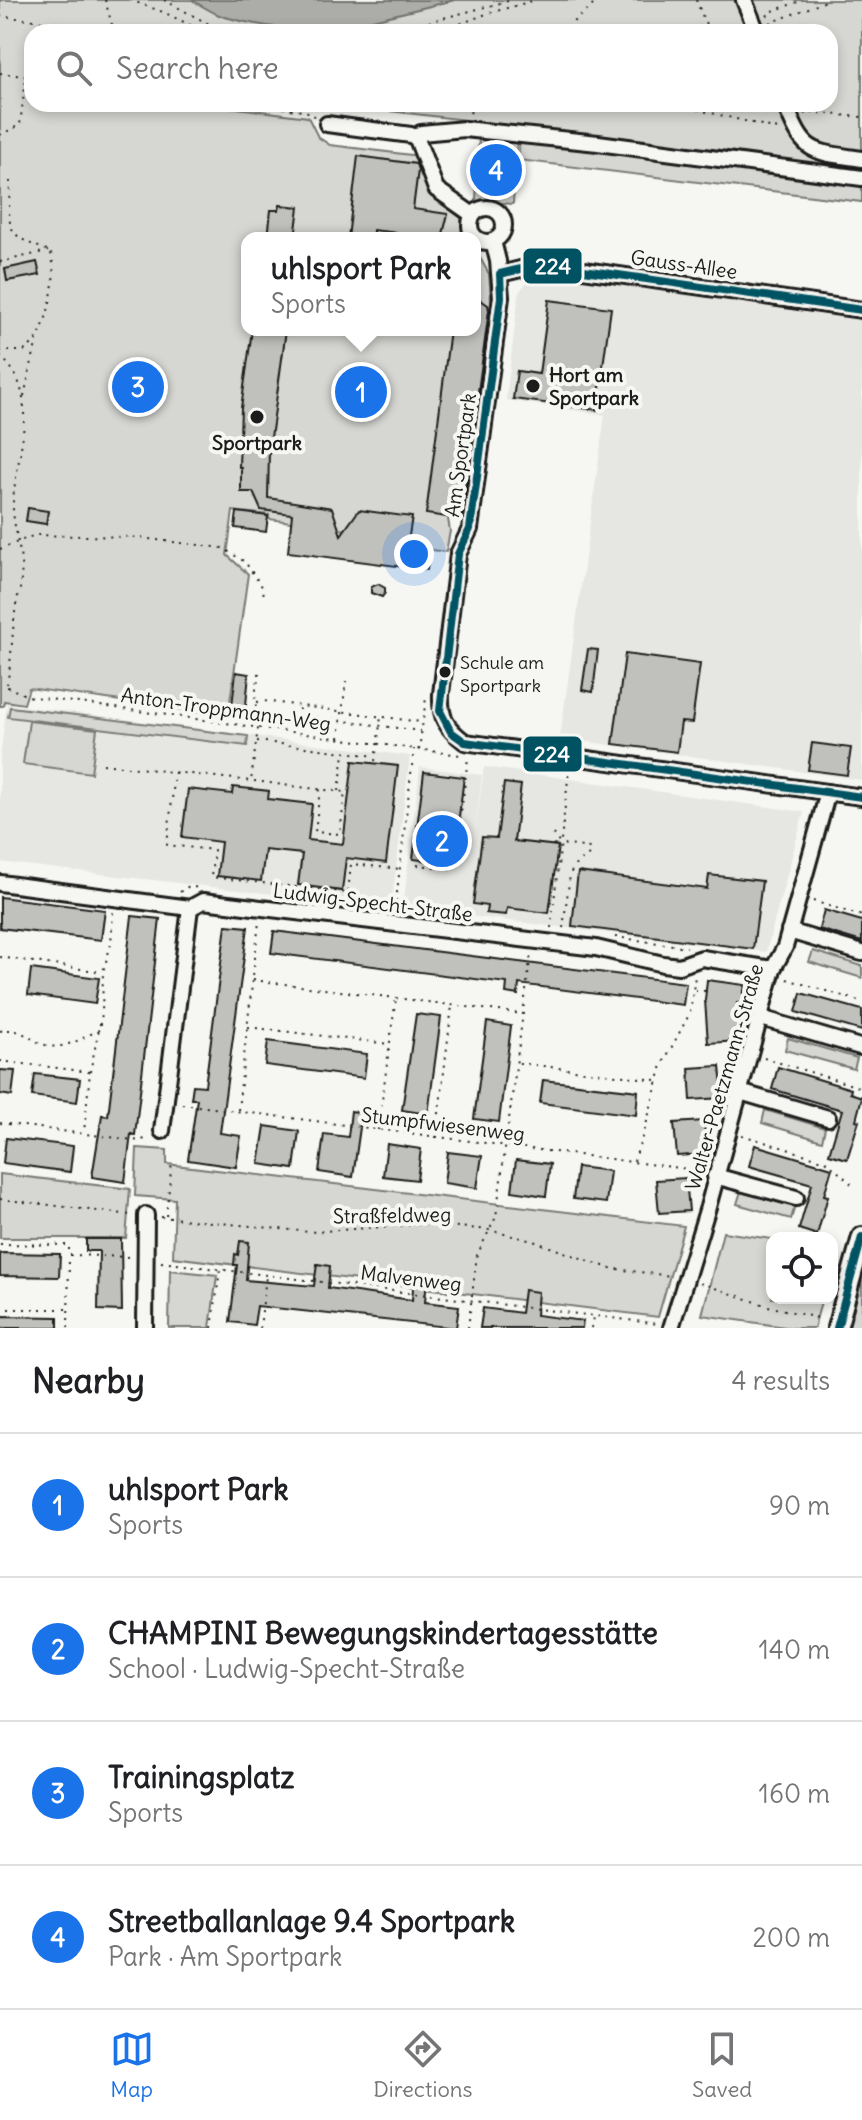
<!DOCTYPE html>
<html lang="en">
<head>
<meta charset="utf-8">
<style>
  body { margin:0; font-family:Delius,sans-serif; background:#f6f6f6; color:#202124 }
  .controls { position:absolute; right:24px; bottom:24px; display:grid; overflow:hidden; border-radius:16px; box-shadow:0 4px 12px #0003 }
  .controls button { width:72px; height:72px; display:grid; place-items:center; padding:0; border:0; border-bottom:2px solid #e0e0e0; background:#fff; color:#202124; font:40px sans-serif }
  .you { position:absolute; left:414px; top:554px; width:28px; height:28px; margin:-20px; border:6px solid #fff; border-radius:50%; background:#1a73e8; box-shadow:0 0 0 12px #1a73e833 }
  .badge { display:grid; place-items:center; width:52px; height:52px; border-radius:50%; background:#1a73e8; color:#fff; font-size:26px; font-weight:700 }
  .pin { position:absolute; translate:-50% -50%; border:4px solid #fff; box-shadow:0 2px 8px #0006 }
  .popup { position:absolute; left:241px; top:232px; width:240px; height:104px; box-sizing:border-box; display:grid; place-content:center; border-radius:16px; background:#fff; filter:drop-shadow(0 2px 6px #0005); font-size:26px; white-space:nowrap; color:#757577 }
  .popup b { font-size:30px; color:#202124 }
  .popup::after { content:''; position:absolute; left:50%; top:100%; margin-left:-16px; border:16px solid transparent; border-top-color:#fff }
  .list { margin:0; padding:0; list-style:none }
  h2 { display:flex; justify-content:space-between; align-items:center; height:104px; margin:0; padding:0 32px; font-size:34px }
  h2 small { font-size:26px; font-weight:400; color:#757577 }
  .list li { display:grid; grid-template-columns:52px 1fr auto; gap:24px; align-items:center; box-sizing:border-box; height:144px; padding:0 32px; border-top:2px solid #e0e0e0 }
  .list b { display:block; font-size:30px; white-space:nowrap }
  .list p { margin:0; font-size:26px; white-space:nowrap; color:#757577 }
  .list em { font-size:26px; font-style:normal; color:#757577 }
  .icon { flex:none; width:44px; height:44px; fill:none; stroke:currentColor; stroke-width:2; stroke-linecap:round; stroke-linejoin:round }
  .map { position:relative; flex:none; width:862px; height:1328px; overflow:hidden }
  .search { position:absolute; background:#fff; box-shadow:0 4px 12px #0003; left:24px; right:24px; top:24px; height:88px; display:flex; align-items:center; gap:20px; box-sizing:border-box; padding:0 28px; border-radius:24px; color:#757577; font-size:30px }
  .sheet { height:680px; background:#fff }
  nav { display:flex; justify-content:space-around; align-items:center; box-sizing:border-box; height:112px; border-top:2px solid #e0e0e0; background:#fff; font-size:22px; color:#757577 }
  nav a { display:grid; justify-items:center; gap:4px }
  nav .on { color:#1a73e8 }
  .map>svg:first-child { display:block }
  .built { fill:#e6e6e2 }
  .green { fill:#d6d6d2; stroke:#797977; stroke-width:2 }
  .water { fill:#acaca9; stroke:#727271; stroke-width:2 }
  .building { fill:#c0c0bd; stroke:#1c1c1c; stroke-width:2 }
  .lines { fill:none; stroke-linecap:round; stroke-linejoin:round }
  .minor-casing { stroke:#1c1c1c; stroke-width:20 }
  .major-casing { stroke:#1c1c1c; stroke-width:24 }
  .path { stroke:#1c1c1c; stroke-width:2; stroke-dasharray:2 6; stroke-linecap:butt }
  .minor { stroke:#f6f6f2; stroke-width:14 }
  .major { stroke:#f6f6f2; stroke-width:18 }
  .bus-1-casing { stroke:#f6f6f2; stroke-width:14 }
  .bus-1 { stroke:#005262; stroke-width:8 }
  .poi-dot { fill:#1c1c1c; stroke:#f6f6f2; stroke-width:3 }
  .labels { text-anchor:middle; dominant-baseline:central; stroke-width:8; stroke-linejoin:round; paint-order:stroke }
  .bus-label { font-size:18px; fill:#1c1c1c; stroke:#f6f6f2; text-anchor:start }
  .street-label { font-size:20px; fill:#1c1c1c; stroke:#f6f6f2 }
  .poi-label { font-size:20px; font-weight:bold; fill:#1c1c1c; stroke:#f6f6f2; text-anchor:start }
  .line-badge { stroke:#f6f6f2; stroke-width:3 }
  .badge-label { font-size:22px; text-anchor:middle; font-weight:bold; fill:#fff }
</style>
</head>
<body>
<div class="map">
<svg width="862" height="1328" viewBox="0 0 862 1328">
  <rect width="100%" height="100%" fill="#f6f6f2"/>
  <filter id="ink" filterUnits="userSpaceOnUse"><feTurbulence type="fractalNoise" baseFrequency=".0125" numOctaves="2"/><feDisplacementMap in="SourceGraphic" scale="16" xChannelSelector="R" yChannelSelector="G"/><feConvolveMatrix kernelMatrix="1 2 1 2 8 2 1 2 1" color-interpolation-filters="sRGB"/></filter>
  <g filter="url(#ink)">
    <path class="built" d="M554,269L862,316V780L560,738L605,415L506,400L519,292L530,279Z
      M7,704L410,756L391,908L0,862V757Z
      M420,767L482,775L473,851L484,767L804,812L766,952L403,908Z"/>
    <path class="green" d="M0,0H862V171L679,145L330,104H830V32H32L30,81L32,82V104H205L308,117L318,137L330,145L419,156L428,191L461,218L467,238H247V330H475V249L489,274L491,302L463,521L448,519L450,531L446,552L396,545L395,537L269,519V515L233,511L227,555L248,574L228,716L29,688L24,704L4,701L3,706H0Z
      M479,136L517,140L513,204L476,201Z
      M520,140L862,183V202L518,160Z
      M10,707L248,736L247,746L8,717Z
      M29,721L97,729L91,773L23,764Z
      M813,951L862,966V978L809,962Z
      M788,1038L857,1058L854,1069L785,1050Z
      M765,1110L825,1128L822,1141L762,1123Z
      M137,1148L167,1150V1164L684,1226L658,1317L173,1257L175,1199L135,1196Z
      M0,1174L130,1189L126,1238H0Z
      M741,1191L795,1206L791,1219L737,1204Z
      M723,1232L772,1239V1298H822L814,1328H792L702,1315Z
      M170,1270L217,1275L210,1328H169Z
      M862,1275V1328H848Z"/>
    <path class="water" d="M192,0H455L348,26C332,40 240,23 219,15C210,11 200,5 192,0Z"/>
    <path class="building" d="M358,156L416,164L418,170L413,209L448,214L442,238L373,230V238H348Z
      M280,205L299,207L295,238H268L271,210H279Z
      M37,262L40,275L7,281L5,269Z
      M475,296L488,305L489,310L461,519L426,514L450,330H475Z
      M549,300L611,308L597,410L513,399L517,371L539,374Z
      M252,330H286L269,452L268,498L332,508L341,535L359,510L412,517L407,548L429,551L427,570L288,552L292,514L261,510L253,492H241V467H239L241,408Z
      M28,508L48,511L46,524L26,521Z
      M237,512L268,516L266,532L235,528Z
      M378,584L385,588V593L382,597L371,593V587Z
      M588,649L598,650L593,692L582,690Z
      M625,654L700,664L692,723L681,722L677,752L613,744Z
      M236,672L249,674L245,715L231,714Z
      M812,743L851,748L847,775L808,770Z
      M353,761L398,766L386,863L346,858L342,891L298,885L302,854L265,850L261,881L217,876L221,842L182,837L188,789L232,794L233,787L269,791L268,799L312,804L308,840L343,844Z
      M424,772L464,777L453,864L413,859Z
      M504,783L521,785L514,841L558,846L549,913L507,908L506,915L486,913L487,906L473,904L482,837L497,838Z
      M578,872L707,889L709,875L762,881L753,949L572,926Z
      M0,897L105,910L101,940L0,928Z
      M824,910L862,921V942L819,929Z
      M132,916L160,919L135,1135L131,1134L125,1182L92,1177L102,1115L108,1116Z
      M226,925L248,927L220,1133L241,1136L236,1167L188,1160L197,1099H191L193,1085L205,1086Z
      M274,931L686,983L683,1005L519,984L518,995L506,993L507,983L271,953Z
      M31,969L99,978L95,1004L28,995Z
      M707,980L745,985L742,1003H737L740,1041L708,1043L705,1000Z
      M801,993L862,1010V1031L796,1012Z
      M416,1014L441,1017L428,1114L402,1110Z
      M487,1022L511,1026L499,1122L474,1119Z
      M268,1041L367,1054L364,1078L265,1065Z
      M720,1066L723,1098L691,1100L689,1068Z
      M778,1067L851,1089L850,1093L862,1097L856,1120L859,1121L847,1159L829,1154L842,1110L772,1089Z
      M0,1070L15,1071L12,1096L0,1094Z
      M35,1074L80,1079L77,1102L32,1096Z
      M543,1080L638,1091L636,1115L540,1103Z
      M351,1111L362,1113L353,1177L319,1172L324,1134L348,1137Z
      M704,1121L706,1154L677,1156L674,1123Z
      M265,1126L299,1131L294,1169L259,1164Z
      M6,1138L73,1146L70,1172L3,1163Z
      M387,1144L421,1149L417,1180L383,1176Z
      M755,1145L832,1168L824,1195L828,1196L817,1235L799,1229L812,1184L749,1166Z
      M448,1152L482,1156L477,1188L444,1183Z
      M516,1160L550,1164L546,1196L512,1191Z
      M577,1167L610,1171L606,1203L573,1199Z
      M686,1178L689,1211L659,1213L656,1180Z
      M86,1239H121L122,1311L98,1310L99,1251H86Z
      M240,1241L249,1242L246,1280L314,1286L317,1264L330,1266L328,1288L412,1300L414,1277L427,1278L425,1302L459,1306L456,1328L257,1306L254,1325L230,1322L237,1265H234L235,1254L238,1255Z
      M0,1253L60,1254L59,1277L0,1276Z
      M524,1290L538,1292L536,1315L583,1321L582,1328H480L483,1308L521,1313Z
      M0,1316L58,1317V1328H0Z"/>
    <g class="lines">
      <defs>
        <path id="minor" d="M744,0L757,32
          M785,104C805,155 810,151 862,159
          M327,124L411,135L417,139L436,189L473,215
          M417,139L421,133L464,129L598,143L862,178
          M470 225a17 17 0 1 1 34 0a17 17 0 1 1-34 0Z
          M493,241L498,261L501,297L470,529L458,554L441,694C440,718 446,728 465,742L862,797
          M500,274L529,267L556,266L862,310
          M0,883L190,908
          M190,908L203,901L596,948L663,964L679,966L702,958L773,969
          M789,931L862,953
          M761,1018L860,1047
          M740,1092L828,1118
          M162,1131L190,908
          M715,1176L796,1198
          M145,1328L146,1215
          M671,1328L708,1207L773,969L785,947L828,792"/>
        <path id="major" d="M837,1328L862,1237"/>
      </defs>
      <use href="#minor" class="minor-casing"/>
      <use href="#major" class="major-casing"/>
      <path class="path" d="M105,0L114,32
        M130,0L163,12L205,32
        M164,0L207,23L233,32
        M696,0L709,32
        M0,16L135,32
        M767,16L770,12L803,0
        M207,23L212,32
        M770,23L829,0
        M390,32L512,0
        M438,32L489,13L536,0
        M561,32L599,0
        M643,32L706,26L741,28
        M0,73L32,77
        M259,104L308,112L316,117
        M674,104L782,130
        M470,113L474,104
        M804,114L807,112L862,117
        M0,135L20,125L26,76
        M466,227L472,238
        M0,262L48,251
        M0,351H24C29,347 35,342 38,337C49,318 59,271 50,251C2,235 9,228 10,181
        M0,356C43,393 16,454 13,502C12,528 24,553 21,581C21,589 17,597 16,605C12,631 12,658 7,684
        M24,396L37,340
        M0,549L35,535L132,537L223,548L245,562L263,588L264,598
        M7,687L28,696L460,755
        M257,702L264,701L421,722
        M299,708V715L420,731
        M258,714L265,715
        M339,738L346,681
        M257,741L376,756
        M419,750L426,698
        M375,761L381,717
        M103,764L251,781L258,728L255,695L260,669
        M175,772L167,845L214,850L211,877L348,893L351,864L400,869
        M254,781C284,785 314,789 345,792L340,834L315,832L320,789
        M339,791L344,754
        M553,834L560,844L590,848
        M417,865L454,869L468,758
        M180,892L189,886L199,888
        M813,901L862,916
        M395,909L414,749
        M551,928L569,771
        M563,928L570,875L573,867L589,855
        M615,937L687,947
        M0,957L102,972
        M787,979L862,1002
        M253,980L522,1014
        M695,990L706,991
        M248,1027L390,1044
        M0,1031C24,1026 29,1042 49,1046C66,1049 84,1037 99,1030
        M764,1058L862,1088
        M0,1061L90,1072L84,1132
        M519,1063L656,1080
        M90,1072L102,1014L103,972L111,944L113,912
        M182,1104L703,1171
        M238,1110L259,922
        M0,1123L140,1141L149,1137
        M378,1130L396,998
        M742,1135L826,1161L855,1187
        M436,1138L452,1006
        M634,1161L645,1129L662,1065L690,1013L695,976
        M0,1199L131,1215
        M166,1216L172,1161
        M161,1217L310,1232L426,1224L489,1230L536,1242L609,1268L671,1276
        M0,1244L69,1245V1255L131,1257
        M161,1262L659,1324
        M700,1283L768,1306L822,1319
        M0,1309H67
        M68,1328L69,1256
        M212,1328L220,1270
        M260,1328L266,1276
        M468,1328L477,1255L496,1217L531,953
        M591,1328L594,1318"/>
      <use href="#minor" class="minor"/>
      <use href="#major" class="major"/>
      <defs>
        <path id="bus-1" d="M862,310L556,266L529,267L500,274L501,297L470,529L458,554L440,711L451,732L465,742L862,797
          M837,1328L862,1237"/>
      </defs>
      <use href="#bus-1" class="bus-1-casing"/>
      <use href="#bus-1" class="bus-1"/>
    </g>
  </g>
  <g class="poi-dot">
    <circle cx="533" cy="386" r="8"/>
    <circle cx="257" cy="417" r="8"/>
    <circle cx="445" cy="672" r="7"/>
  </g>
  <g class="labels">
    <g class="bus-label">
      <text x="460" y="662">Schule am<tspan x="460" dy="23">Sportpark</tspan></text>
    </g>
    <g class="street-label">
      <text transform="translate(684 264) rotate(8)">Gauss-Allee</text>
      <text transform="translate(460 455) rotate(-82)">Am Sportpark</text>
      <text transform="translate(226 709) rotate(8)">Anton-Troppmann-Weg</text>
      <text transform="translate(373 902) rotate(7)">Ludwig-Specht-Straße</text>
      <text transform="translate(724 1077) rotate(-74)">Walter-Paetzmann-Straße</text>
      <text transform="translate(443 1124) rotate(7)">Stumpfwiesenweg</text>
      <text transform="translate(392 1215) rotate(-1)">Straßfeldweg</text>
      <text transform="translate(411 1278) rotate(7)">Malvenweg</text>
    </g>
    <g class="poi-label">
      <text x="549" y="374">Hort am<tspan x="549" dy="23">Sportpark</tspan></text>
      <text x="257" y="442" text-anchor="middle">Sportpark</text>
    </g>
  </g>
  <g class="line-badge">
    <rect x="522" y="247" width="61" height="38" rx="8" fill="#005262"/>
    <rect x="522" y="735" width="61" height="38" rx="8" fill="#005262"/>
  </g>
  <g class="badge-label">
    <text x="553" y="274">224</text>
    <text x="552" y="762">224</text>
  </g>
</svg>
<div class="controls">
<button><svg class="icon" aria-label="locate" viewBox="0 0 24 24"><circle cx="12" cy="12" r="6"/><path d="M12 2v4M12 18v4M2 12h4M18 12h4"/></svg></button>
</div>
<div class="you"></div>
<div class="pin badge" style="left:361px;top:392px">1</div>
<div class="popup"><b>uhlsport Park</b>Sports</div>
<div class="pin badge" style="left:442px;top:841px">2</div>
<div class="pin badge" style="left:138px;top:387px">3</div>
<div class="pin badge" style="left:496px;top:170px">4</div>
<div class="search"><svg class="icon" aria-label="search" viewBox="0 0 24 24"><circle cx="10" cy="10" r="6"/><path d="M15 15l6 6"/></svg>Search here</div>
</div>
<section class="sheet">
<h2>Nearby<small>4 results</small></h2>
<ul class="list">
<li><span class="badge">1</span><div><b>uhlsport Park</b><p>Sports</p></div><em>90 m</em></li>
<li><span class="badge">2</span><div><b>CHAMPINI Bewegungskindertagesstätte</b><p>School · Ludwig-Specht-Straße</p></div><em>140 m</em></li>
<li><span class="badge">3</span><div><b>Trainingsplatz</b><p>Sports</p></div><em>160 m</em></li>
<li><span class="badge">4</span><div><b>Streetballanlage 9.4 Sportpark</b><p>Park · Am Sportpark</p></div><em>200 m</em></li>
</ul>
</section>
<nav>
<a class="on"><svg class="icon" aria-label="map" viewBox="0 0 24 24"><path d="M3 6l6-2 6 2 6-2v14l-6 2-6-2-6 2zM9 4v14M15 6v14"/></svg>Map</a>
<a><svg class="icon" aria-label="directions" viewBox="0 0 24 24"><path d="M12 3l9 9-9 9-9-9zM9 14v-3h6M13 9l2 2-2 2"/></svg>Directions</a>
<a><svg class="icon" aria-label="saved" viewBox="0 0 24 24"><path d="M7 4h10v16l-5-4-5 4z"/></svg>Saved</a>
</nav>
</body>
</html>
